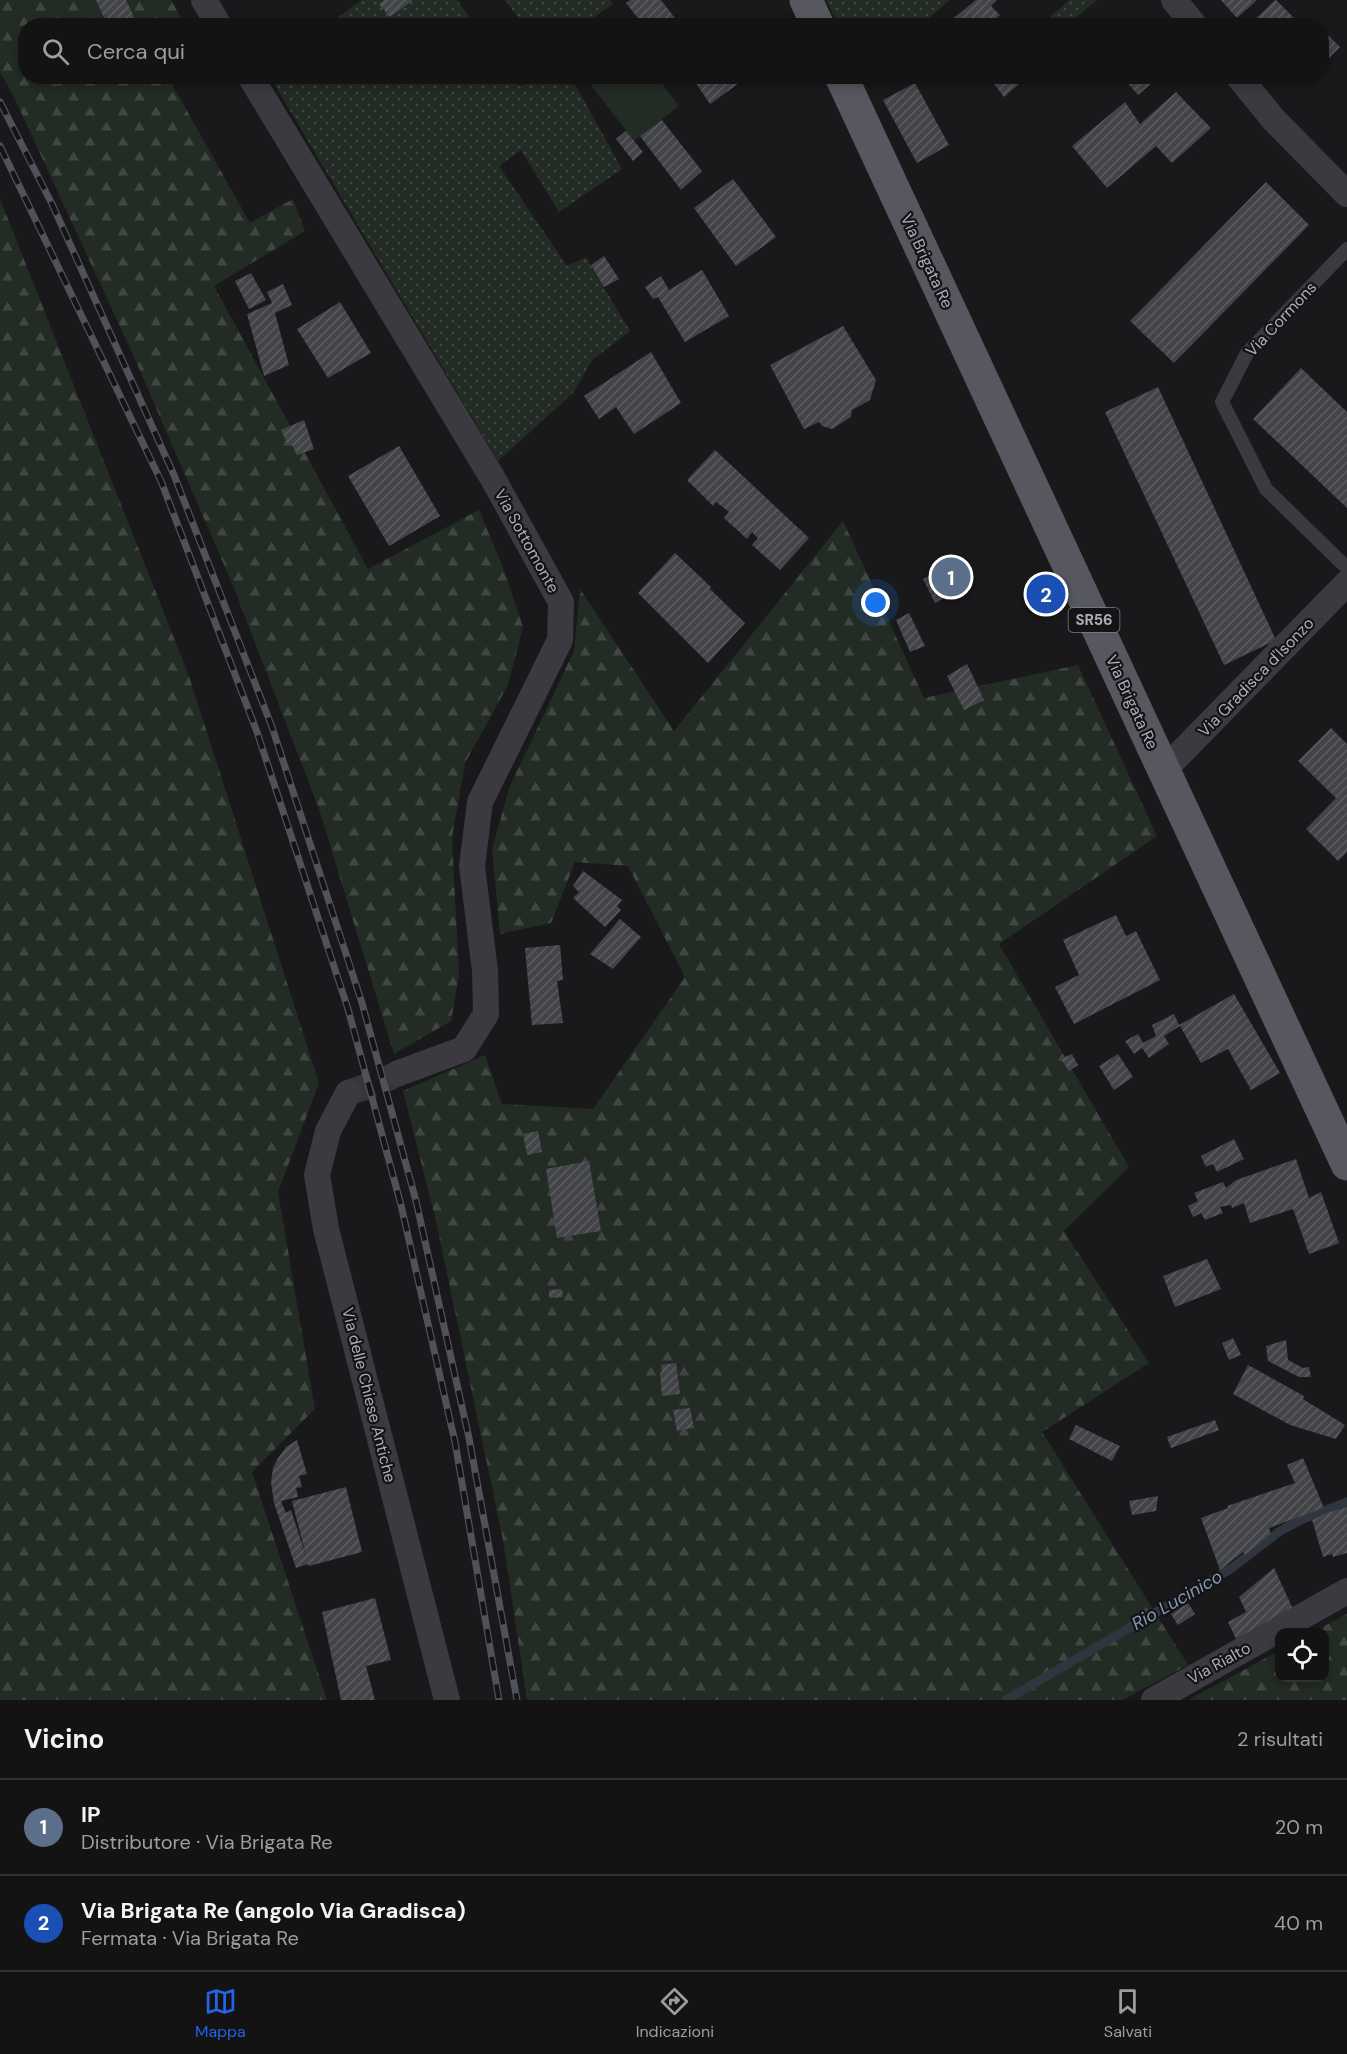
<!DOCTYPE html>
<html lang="it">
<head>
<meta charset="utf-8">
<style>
  body { margin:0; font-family:"DM Sans",sans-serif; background:#1c1c1d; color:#f1f3f6 }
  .controls { position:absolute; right:18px; bottom:18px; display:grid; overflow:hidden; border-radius:12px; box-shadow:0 3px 9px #0003 }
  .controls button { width:54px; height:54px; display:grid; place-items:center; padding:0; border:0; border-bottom:2px solid #323234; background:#131314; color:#f1f3f6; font:30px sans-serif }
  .you { position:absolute; left:876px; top:603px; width:21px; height:21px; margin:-15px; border:4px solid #fff; border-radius:50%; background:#1a73e8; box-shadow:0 0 0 9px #1a73e833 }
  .badge { display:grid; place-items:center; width:39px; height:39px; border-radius:50%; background:#2563eb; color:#fff; font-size:20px; font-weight:700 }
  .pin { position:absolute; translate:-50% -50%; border:3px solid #fff; box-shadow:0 2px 6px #0006 }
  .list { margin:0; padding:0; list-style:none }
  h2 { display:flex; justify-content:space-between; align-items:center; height:78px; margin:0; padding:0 24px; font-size:26px }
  h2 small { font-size:20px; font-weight:400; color:#9d9ea0 }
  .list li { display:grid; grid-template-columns:39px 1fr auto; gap:18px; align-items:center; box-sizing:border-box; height:96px; padding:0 24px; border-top:2px solid #323234 }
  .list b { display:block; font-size:22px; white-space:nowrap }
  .list p { margin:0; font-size:20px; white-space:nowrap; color:#9d9ea0 }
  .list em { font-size:20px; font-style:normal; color:#9d9ea0 }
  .icon { flex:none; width:33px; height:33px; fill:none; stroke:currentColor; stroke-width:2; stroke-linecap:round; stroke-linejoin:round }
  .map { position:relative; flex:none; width:1347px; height:1700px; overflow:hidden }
  .search { position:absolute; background:#131314; box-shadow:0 3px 9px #0003; left:18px; right:18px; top:18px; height:66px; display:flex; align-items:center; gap:15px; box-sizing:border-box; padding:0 21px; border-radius:24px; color:#9d9ea0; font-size:22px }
  .sheet { height:270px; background:#131314 }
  nav { display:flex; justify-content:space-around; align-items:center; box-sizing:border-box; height:84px; border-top:2px solid #323234; background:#131314; font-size:16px; color:#9d9ea0 }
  nav a { display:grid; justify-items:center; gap:3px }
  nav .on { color:#2563eb }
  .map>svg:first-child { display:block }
  .grass { fill:url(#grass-dots) }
  .forest { fill:url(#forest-firs) }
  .park { fill:#232b25 }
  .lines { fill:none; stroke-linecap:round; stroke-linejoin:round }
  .stream { stroke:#2f363f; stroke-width:9 }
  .building { fill:url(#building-hatch) }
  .street-tunnel { stroke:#36373b; stroke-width:26; stroke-dasharray:26 13; stroke-linecap:butt }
  .lane { stroke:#3a3a40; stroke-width:14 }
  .street { stroke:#3a3a40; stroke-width:26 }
  .primary { stroke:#56575f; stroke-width:33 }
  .rail-casing { stroke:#515259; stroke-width:7 }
  .rail { stroke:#141416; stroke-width:4.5; stroke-dasharray:14; stroke-linecap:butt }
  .labels { text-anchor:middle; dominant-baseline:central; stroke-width:4.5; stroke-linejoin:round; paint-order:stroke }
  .shield { fill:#141416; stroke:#7e808a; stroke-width:1.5 }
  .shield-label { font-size:15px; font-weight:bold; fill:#acafbb }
  .street-label { font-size:16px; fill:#acafbb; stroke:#141416 }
  .water-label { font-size:18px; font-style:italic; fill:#8499b5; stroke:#141416 }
</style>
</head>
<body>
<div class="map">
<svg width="1347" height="1700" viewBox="0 0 1347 1700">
  <defs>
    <pattern id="grass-dots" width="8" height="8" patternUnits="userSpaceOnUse" patternTransform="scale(1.5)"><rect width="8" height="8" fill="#232b25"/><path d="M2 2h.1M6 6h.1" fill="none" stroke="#404743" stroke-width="1.8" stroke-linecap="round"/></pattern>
    <pattern id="forest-firs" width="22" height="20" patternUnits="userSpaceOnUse" patternTransform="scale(1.5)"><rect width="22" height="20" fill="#232b25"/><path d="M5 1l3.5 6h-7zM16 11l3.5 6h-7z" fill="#404743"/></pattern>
    <pattern id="building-hatch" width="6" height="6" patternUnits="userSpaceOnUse" patternTransform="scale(1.5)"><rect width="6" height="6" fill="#434448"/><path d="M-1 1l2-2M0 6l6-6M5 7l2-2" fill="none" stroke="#5b5c60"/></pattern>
  </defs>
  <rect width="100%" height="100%" fill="#19191b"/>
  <path class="grass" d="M362,0H457L475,25L325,26Z
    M505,0H610L613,4L583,25L525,26Z
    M826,0H950L920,26L838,25Z
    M1069,0H1097L1067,25H1041Z
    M513,77L520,86L541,77H571L622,169L559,212L521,150L499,166L567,266L586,257L630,331L592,360L574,392L498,461L270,77Z"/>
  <path class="forest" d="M0,0H171L185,25L26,26V76L168,77L250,223L293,199L305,231L214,286L368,569L479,510L504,570L523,627L508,685L465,763L452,838L459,974L451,1021L394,1054L319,809L234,588L134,357L13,95L0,72Z
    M0,199L189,676L319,1083L278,1192L315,1409L252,1472L327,1700H0Z
    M843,521L924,698L1078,665L1157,836L999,944L1129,1167L1064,1231L1149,1363L1042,1432L1188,1665L1122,1700H527L503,1540L436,1221L403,1091L485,1055L502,1104L593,1109L685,977L628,866L575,862L551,923L500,934L492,850L509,788L574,651L580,589L674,731Z
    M1347,1614V1700H1188L1279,1651L1280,1678H1324V1632H1313Z"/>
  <path class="park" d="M585,77H657L679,106L634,141Z"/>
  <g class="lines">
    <path class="stream" d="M1006,1700L1232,1568L1280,1531L1305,1518L1347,1502"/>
  </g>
  <path class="building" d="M96,0H126L138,26H108Z
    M384,0H413L390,17L379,4Z
    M631,0H661L681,26H644L626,3Z
    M976,0H997L991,6L1000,15L990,24L991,26H944Z
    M1221,0H1257L1237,18Z
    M1275,0H1276L1302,26H1252L1250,24Z
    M1328,35L1340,47L1322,65V41Z
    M691,76H749L710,104Z
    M988,76H1025L1026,78L1004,97Z
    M1129,76H1160L1138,95L1125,80Z
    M915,83L949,145L917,163L883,100Z
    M1176,92L1211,128L1172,163L1156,146L1107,188L1072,146L1125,102L1140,124Z
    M662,120L702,171L681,190L640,136Z
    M626,131L643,152L633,161L616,139Z
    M733,179L776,237L736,266L694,208Z
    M1266,182L1309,225L1174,363L1130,321Z
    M604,256L619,279L604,287L591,265Z
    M702,270L729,316L685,342L658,297L653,299L645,287L661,276L669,290Z
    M251,273L266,300L249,309L235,281Z
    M283,284L292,305L275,313L289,365L264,376L247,314L272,303L267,292Z
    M340,302L371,353L328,378L297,329Z
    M843,326L876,380L870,400L852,410L851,417L832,429L822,426L819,422L804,429L770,365Z
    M651,352L681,403L634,434L616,407L599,419L584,396Z
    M1301,368L1347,412V508L1253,419Z
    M1158,387L1276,640L1224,665L1105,412Z
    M304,420L314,449L297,455L291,443L288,445L281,430Z
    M399,446L440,516L389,546L348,476Z
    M715,450L809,538L780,570L752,545L758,538L752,532L747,539L724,518L729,512L716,502L713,506L687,480Z
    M675,553L711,587L710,589L745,623L708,663L638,593Z
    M933,574L944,598L935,603L923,579Z
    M909,613L925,646L910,652L896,620Z
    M967,664L984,700L964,710L947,676Z
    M1331,728L1347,744V852L1338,861L1306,829L1336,798L1298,761Z
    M583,871L622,900L617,906L621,910L605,927L573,898L579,892L573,886Z
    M1116,915L1126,936L1136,931L1160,980L1074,1024L1055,987L1079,975L1063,940Z
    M620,919L641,937L613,969L590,954Z
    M560,945L563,980L557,981L563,1023L532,1025L525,948Z
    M1234,994L1280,1073L1251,1090L1228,1049L1201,1063L1180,1026L1164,1036L1169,1044L1149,1058L1142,1048L1134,1054L1125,1041L1138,1034L1143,1043L1156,1036L1152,1025L1174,1014L1179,1025Z
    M1072,1054L1078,1065L1069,1071L1061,1059Z
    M1118,1054L1133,1077L1114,1090L1099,1066Z
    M538,1131L542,1152L527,1155L523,1134Z
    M1234,1139L1244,1159L1217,1172L1213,1164L1206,1167L1201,1156Z
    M1296,1159L1309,1198L1321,1192L1339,1243L1309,1254L1293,1209L1250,1223L1244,1203L1232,1208L1231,1205L1220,1207L1223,1213L1205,1220L1201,1213L1193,1217L1188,1206L1198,1201L1194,1193L1223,1182L1226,1188L1236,1180Z
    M589,1161L601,1231L557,1238L546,1169Z
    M1207,1259L1221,1289L1175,1307L1163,1276Z
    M562,1289L563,1297L549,1298V1290Z
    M1233,1338L1241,1355L1229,1360L1222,1343Z
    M1286,1340L1288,1360L1303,1368L1309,1367L1311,1377H1299L1268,1361L1266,1346Z
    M676,1363L680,1394L662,1396L660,1373L662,1372L661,1365Z
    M1248,1365L1304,1396L1303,1399L1345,1425L1336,1439L1290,1425L1233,1394Z
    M690,1408L694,1428L677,1431L673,1410Z
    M1215,1420L1219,1430L1171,1448L1167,1437Z
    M1076,1425L1120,1446L1112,1461L1069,1439Z
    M297,1440L307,1474L299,1476L302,1487L296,1488L298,1497L281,1501L286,1513L291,1510L306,1556L292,1501L346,1487L362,1552L309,1566L308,1564L296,1568L274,1503L271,1482L273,1468L278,1458L286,1447Z
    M1303,1458L1324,1508L1269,1528L1271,1534L1245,1555L1243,1552L1220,1570L1201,1518L1228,1508L1227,1506L1295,1483L1287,1465Z
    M1158,1496L1156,1511L1132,1515L1129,1501Z
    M1347,1507V1553L1333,1557L1332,1554L1323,1557L1312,1520L1321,1516L1320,1515Z
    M1274,1568L1294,1611L1236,1639L1228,1622L1246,1612L1239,1597Z
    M375,1598L391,1660L366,1666L375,1700H341L322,1612Z
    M1188,1603L1195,1614L1178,1625L1171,1614Z"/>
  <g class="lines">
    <path class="street-tunnel" d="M348,1093L377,1083L399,1073"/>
    <path class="lane" d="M1347,249L1247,353L1222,402L1266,489L1347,568"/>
    <path class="street" d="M204,0L219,26
      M1174,0L1195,26
      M250,76L492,477L561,602L560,640L480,802L472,866L485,971L486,1014L464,1049L399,1073
      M1238,76L1274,120L1347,194
      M1164,770L1347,583
      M348,1093L328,1131L317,1175L326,1229L447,1700
      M1154,1700L1347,1591"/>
    <path class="primary" d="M806,0L818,26
      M841,76L1347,1164"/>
    <defs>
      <path id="rail" d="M0,102L52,204L174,475L272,727L362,1003L416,1201L469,1438L517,1700
        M0,146L161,481L257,732L348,1009L401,1205L455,1442L499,1700"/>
    </defs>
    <use href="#rail" class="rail-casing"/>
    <use href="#rail" class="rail"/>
  </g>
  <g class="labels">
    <rect class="shield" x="1068.5" y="608" width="51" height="24" rx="4.5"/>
    <g class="shield-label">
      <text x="1094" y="620">SR56</text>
    </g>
    <g class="street-label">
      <text transform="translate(927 261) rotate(65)">Via Brigata Re</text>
      <text transform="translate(1281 319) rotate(-47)">Via Cormons</text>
      <text transform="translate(527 541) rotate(61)">Via Sottomonte</text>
      <text transform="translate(1256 677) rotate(-46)">Via Gradisca d'Isonzo</text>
      <text transform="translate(1132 702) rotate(65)">Via Brigata Re</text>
      <text transform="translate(369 1395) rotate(76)">Via delle Chiese Antiche</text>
      <text transform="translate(1219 1663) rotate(-29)">Via Rialto</text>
    </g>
    <g class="water-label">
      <text transform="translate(1177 1600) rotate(-30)">Rio Lucinico</text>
    </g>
  </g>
</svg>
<div class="controls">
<button><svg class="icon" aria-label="locate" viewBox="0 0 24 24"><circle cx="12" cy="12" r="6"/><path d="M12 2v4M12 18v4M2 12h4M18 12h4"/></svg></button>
</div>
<div class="you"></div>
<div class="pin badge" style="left:951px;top:577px;background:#5c6f8a">1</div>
<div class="pin badge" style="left:1046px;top:594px;background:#1a4fb4">2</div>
<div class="search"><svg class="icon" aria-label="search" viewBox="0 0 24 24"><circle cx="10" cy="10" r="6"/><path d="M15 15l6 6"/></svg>Cerca qui</div>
</div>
<section class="sheet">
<h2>Vicino<small>2 risultati</small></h2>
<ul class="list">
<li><span class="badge" style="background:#5c6f8a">1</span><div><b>IP</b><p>Distributore · Via Brigata Re</p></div><em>20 m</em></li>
<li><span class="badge" style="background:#1a4fb4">2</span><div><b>Via Brigata Re (angolo Via Gradisca)</b><p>Fermata · Via Brigata Re</p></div><em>40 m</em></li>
</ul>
</section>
<nav>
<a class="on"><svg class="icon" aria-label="map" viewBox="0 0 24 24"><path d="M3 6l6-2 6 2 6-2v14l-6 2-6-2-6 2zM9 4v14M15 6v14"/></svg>Mappa</a>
<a><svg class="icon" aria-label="directions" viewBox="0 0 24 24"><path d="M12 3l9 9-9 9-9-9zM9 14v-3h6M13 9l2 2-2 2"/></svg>Indicazioni</a>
<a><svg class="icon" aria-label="saved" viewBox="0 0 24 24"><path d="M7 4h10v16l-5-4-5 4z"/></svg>Salvati</a>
</nav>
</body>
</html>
